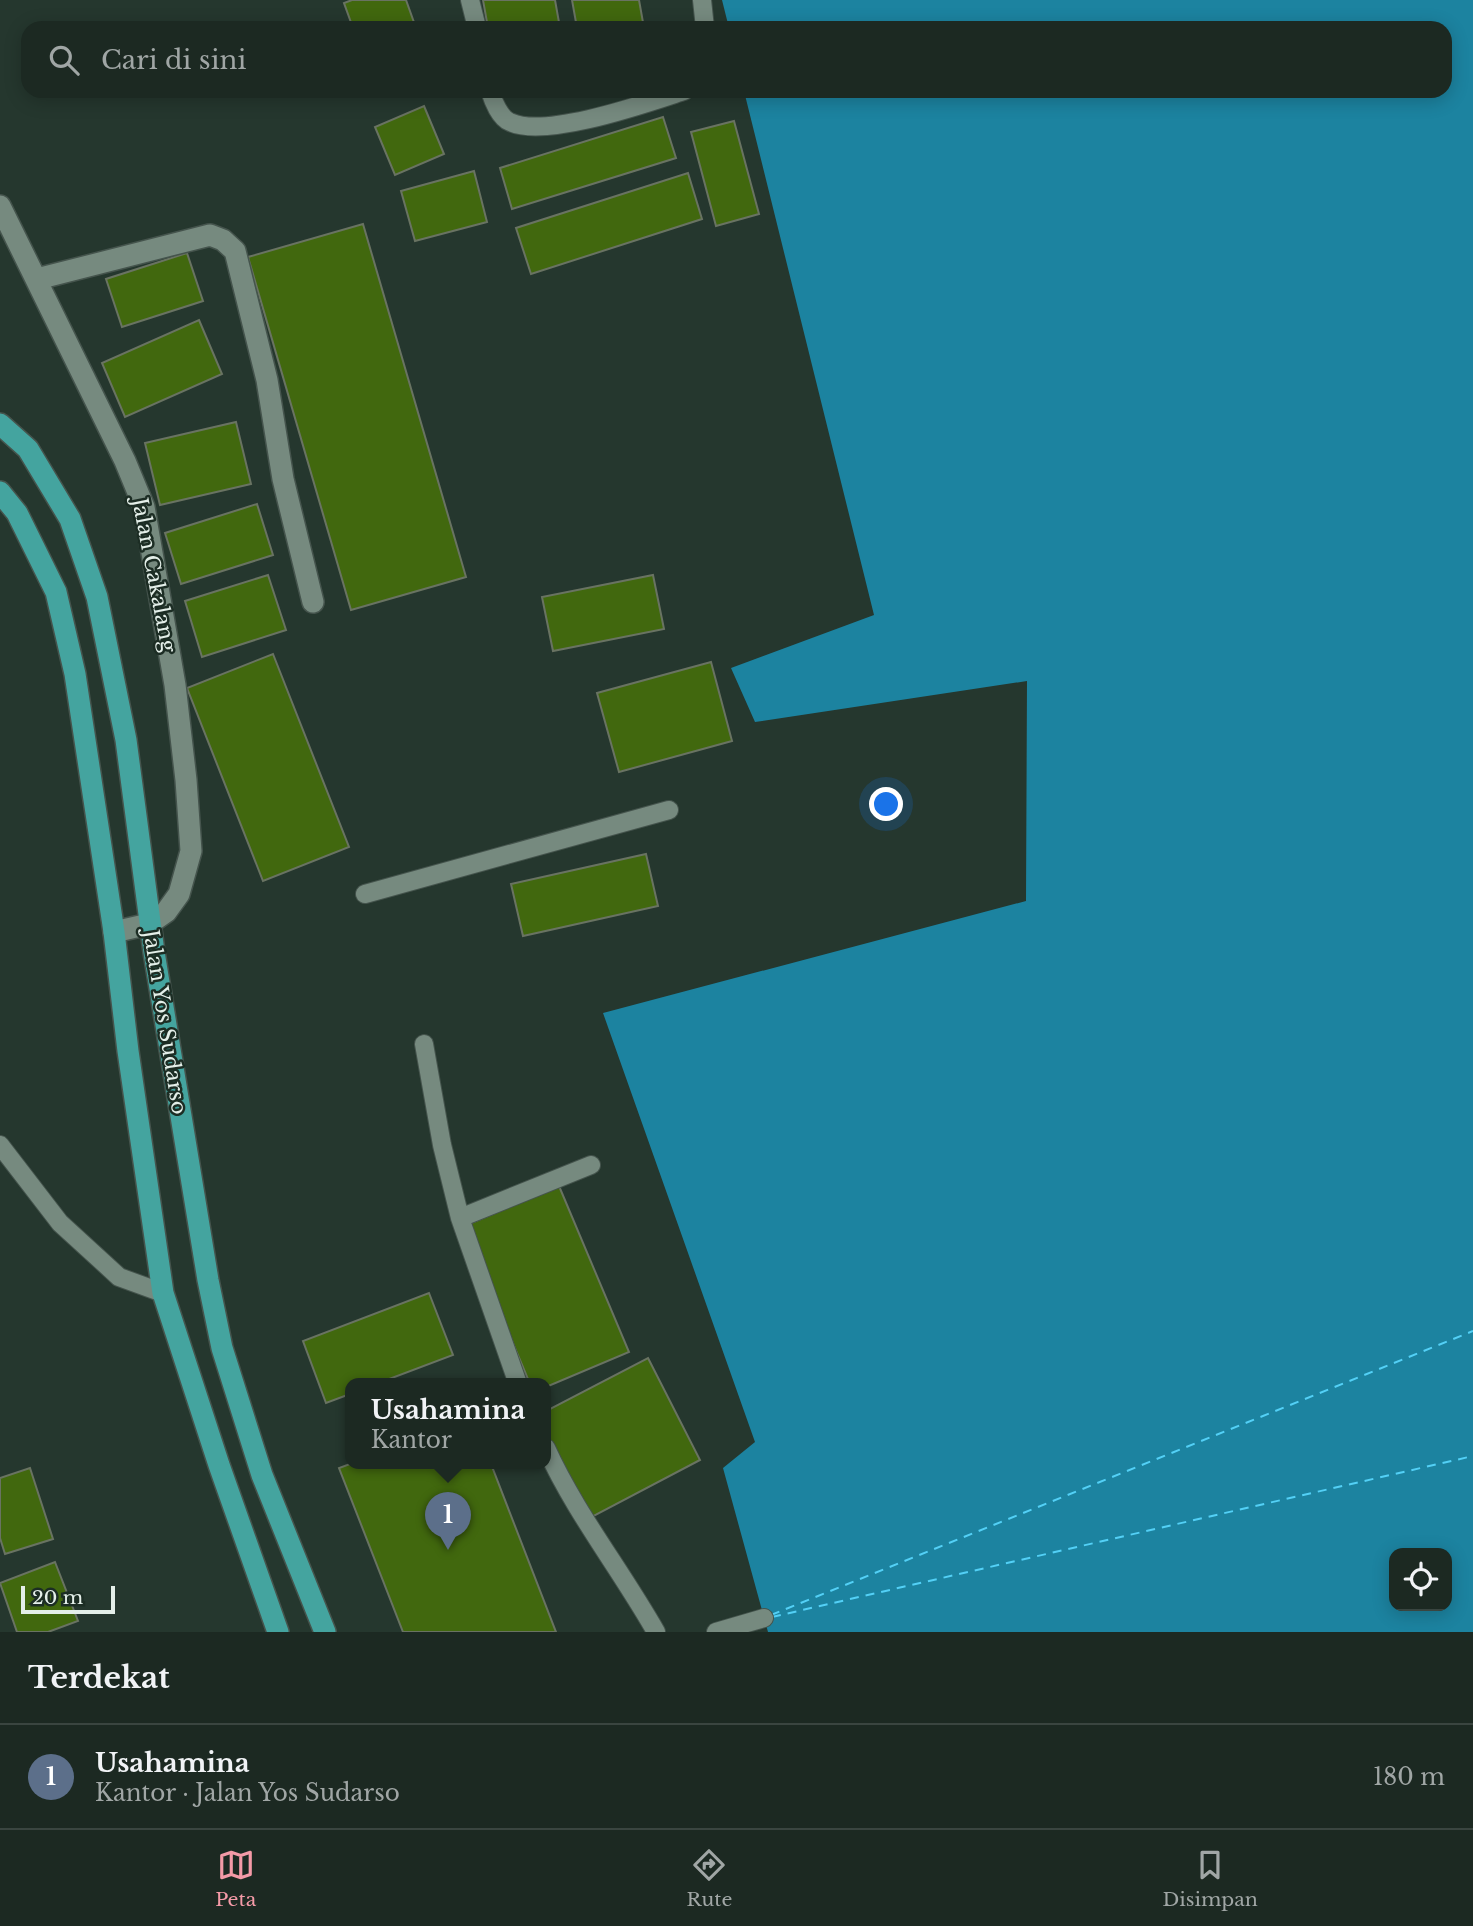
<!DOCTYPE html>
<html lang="id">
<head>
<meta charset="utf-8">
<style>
  body { margin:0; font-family:"Libre Baskerville",serif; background:#25312a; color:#f1f3f6 }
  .controls { position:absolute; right:21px; bottom:21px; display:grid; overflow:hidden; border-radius:14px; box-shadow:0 4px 18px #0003 }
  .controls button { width:63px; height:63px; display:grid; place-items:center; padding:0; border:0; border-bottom:2px solid #3a4540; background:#1c2922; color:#f1f3f6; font:35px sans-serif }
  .scale { position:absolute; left:21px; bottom:18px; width:94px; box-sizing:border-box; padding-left:7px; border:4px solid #e4efe9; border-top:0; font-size:19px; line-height:24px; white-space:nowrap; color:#e4efe9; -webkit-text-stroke:5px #1c2d24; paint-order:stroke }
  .you { position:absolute; left:887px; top:805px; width:24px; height:24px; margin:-18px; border:5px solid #fff; border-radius:50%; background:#1a73e8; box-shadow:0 0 0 10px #1a73e833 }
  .badge { display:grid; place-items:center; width:46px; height:46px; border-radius:50%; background:#f49aa7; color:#fff; font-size:23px; font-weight:700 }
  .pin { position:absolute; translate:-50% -58px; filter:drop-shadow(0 2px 4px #0008) }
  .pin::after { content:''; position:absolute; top:37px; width:24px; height:21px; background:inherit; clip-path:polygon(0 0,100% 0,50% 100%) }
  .popup { position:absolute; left:345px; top:1378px; width:206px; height:91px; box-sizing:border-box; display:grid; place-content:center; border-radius:14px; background:#1c2922; filter:drop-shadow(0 2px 5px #0005); font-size:23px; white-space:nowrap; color:#a0a6a5 }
  .popup b { font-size:26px; color:#f1f3f6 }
  .popup::after { content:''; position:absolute; left:50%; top:100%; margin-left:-14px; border:14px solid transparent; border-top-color:#1c2922 }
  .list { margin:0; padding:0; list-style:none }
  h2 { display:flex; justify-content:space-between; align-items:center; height:91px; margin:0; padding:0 28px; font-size:30px }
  h2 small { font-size:23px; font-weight:400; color:#a0a6a5 }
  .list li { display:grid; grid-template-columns:46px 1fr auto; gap:21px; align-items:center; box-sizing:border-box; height:105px; padding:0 28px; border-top:2px solid #3a4540 }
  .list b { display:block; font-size:26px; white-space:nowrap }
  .list p { margin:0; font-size:23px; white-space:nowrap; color:#a0a6a5 }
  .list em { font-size:23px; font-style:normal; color:#a0a6a5 }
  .icon { flex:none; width:38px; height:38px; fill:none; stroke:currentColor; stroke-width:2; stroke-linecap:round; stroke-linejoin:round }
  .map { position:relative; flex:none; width:1473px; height:1632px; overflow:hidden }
  .search { position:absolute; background:#1c2922; box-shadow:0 4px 18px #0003; left:21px; right:21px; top:21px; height:77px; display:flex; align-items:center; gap:18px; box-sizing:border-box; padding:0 24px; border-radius:21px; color:#a0a6a5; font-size:26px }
  .sheet { height:196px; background:#1c2922 }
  nav { display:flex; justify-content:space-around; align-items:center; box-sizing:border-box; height:98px; border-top:2px solid #3a4540; background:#1c2922; font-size:19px; color:#a0a6a5 }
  nav a { display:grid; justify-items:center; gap:4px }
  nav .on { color:#f49aa7 }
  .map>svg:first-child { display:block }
  .water { fill:#1c83a0; fill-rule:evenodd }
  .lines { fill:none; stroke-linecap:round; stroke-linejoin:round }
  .ferry { stroke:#53d0f6; stroke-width:2; stroke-dasharray:9 7; stroke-linecap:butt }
  .building { fill:#41680e; stroke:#697362; stroke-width:2 }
  .service-casing { stroke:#45544d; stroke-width:20 }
  .minor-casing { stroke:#45544d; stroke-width:24 }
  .trunk-casing { stroke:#45544d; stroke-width:24 }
  .service { stroke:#768a7f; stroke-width:18 }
  .minor { stroke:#768a7f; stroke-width:21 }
  .trunk { stroke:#44a49f; stroke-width:21 }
  .labels { text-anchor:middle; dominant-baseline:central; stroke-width:5; stroke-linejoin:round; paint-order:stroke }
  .street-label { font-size:21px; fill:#e4efe9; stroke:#1c2d24 }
</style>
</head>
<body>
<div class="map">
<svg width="1473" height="1632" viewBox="0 0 1473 1632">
  <rect width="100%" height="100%" fill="#25372e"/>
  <path class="water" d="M722,0H1473V1632H768L723,1468L755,1442L603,1013L1026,901L1027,681L755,722L731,668L874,615L744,91H1445V28H729ZM1394,1553H1447V1606H1394Z"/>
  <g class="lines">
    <path class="ferry" d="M771,1615L1473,1331
      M772,1617L1473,1456"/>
  </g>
  <path class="building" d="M352,0H406L416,28H353L344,3Z
    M483,0H555L560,28H488Z
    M572,0H639L644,28H577Z
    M424,106L444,154L395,175L375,127Z
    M663,117L676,158L512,209L500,168Z
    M734,121L759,214L716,226L691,132Z
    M474,171L487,222L415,241L401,191Z
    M688,173L702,219L531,274L516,228Z
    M363,224L466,577L351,610L248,257Z
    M187,253L203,301L122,327L106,279Z
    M199,320L222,374L125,417L102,363Z
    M236,422L251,484L160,505L145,443Z
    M257,504L273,555L181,584L165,533Z
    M268,575L286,630L202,657L185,601Z
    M653,575L664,629L553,651L542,597Z
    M273,654L349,847L263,881L187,688Z
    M711,662L732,741L619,772L597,693Z
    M646,854L658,906L523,936L511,884Z
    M559,1186L629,1352L546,1387V1384H530L464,1226Z
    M429,1293L453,1355L376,1384H350V1394L326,1403L303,1341Z
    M648,1358L700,1460L586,1520L546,1444V1411Z
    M350,1464H491L556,1632H403L339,1468Z
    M30,1468L53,1539L5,1554L0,1538V1478Z
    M55,1562L78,1621L48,1632H17L0,1583Z"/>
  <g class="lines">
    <defs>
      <path id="service" d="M470,0L477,28
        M702,0L705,28
        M490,91C493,101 500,118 510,122C545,139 647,103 684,91
        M365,894L669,810
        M424,1044L442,1145L460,1218L518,1384
        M0,1145L60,1223L119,1277L163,1293
        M460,1218L591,1165
        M546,1448C576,1514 621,1570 656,1632
        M716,1632L764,1618"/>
      <path id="minor" d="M0,206L125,461L144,507L175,685L186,780L191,851L179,894L166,912L149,924L114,932
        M37,279L210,235L223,240L235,251L267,380L283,479L313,602"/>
      <path id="trunk" d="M0,424L28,449L70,519L97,597L126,740L154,952L208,1280L222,1348L262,1475L325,1632
        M0,492L17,513L56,592L75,674L114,932L128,1051L163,1293L219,1465L278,1632"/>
    </defs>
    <use href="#service" class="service-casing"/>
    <use href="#minor" class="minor-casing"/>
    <use href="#trunk" class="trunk-casing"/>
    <use href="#service" class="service"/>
    <use href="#minor" class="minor"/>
    <use href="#trunk" class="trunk"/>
  </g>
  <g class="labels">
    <g class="street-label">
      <text transform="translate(154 575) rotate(79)">Jalan Cakalang</text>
      <text transform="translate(165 1022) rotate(81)">Jalan Yos Sudarso</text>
    </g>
  </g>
</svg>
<div class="controls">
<button><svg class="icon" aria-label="locate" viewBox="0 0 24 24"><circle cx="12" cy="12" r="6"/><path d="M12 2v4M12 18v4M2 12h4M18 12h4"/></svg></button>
</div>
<div class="scale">20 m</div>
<div class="you"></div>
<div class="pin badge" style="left:448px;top:1550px;background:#5c6f8a">1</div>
<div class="popup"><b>Usahamina</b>Kantor</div>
<div class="search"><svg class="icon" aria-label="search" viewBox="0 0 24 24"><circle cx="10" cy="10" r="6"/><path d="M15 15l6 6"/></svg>Cari di sini</div>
</div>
<section class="sheet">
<h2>Terdekat<small></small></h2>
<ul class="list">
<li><span class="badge" style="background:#5c6f8a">1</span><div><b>Usahamina</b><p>Kantor · Jalan Yos Sudarso</p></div><em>180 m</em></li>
</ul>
</section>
<nav>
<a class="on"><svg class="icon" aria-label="map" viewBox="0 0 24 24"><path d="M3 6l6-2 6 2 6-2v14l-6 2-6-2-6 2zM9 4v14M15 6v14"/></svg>Peta</a>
<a><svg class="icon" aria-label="directions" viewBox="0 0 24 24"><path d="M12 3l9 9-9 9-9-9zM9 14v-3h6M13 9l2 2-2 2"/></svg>Rute</a>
<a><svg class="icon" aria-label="saved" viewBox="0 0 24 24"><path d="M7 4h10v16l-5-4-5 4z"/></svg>Disimpan</a>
</nav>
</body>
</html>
